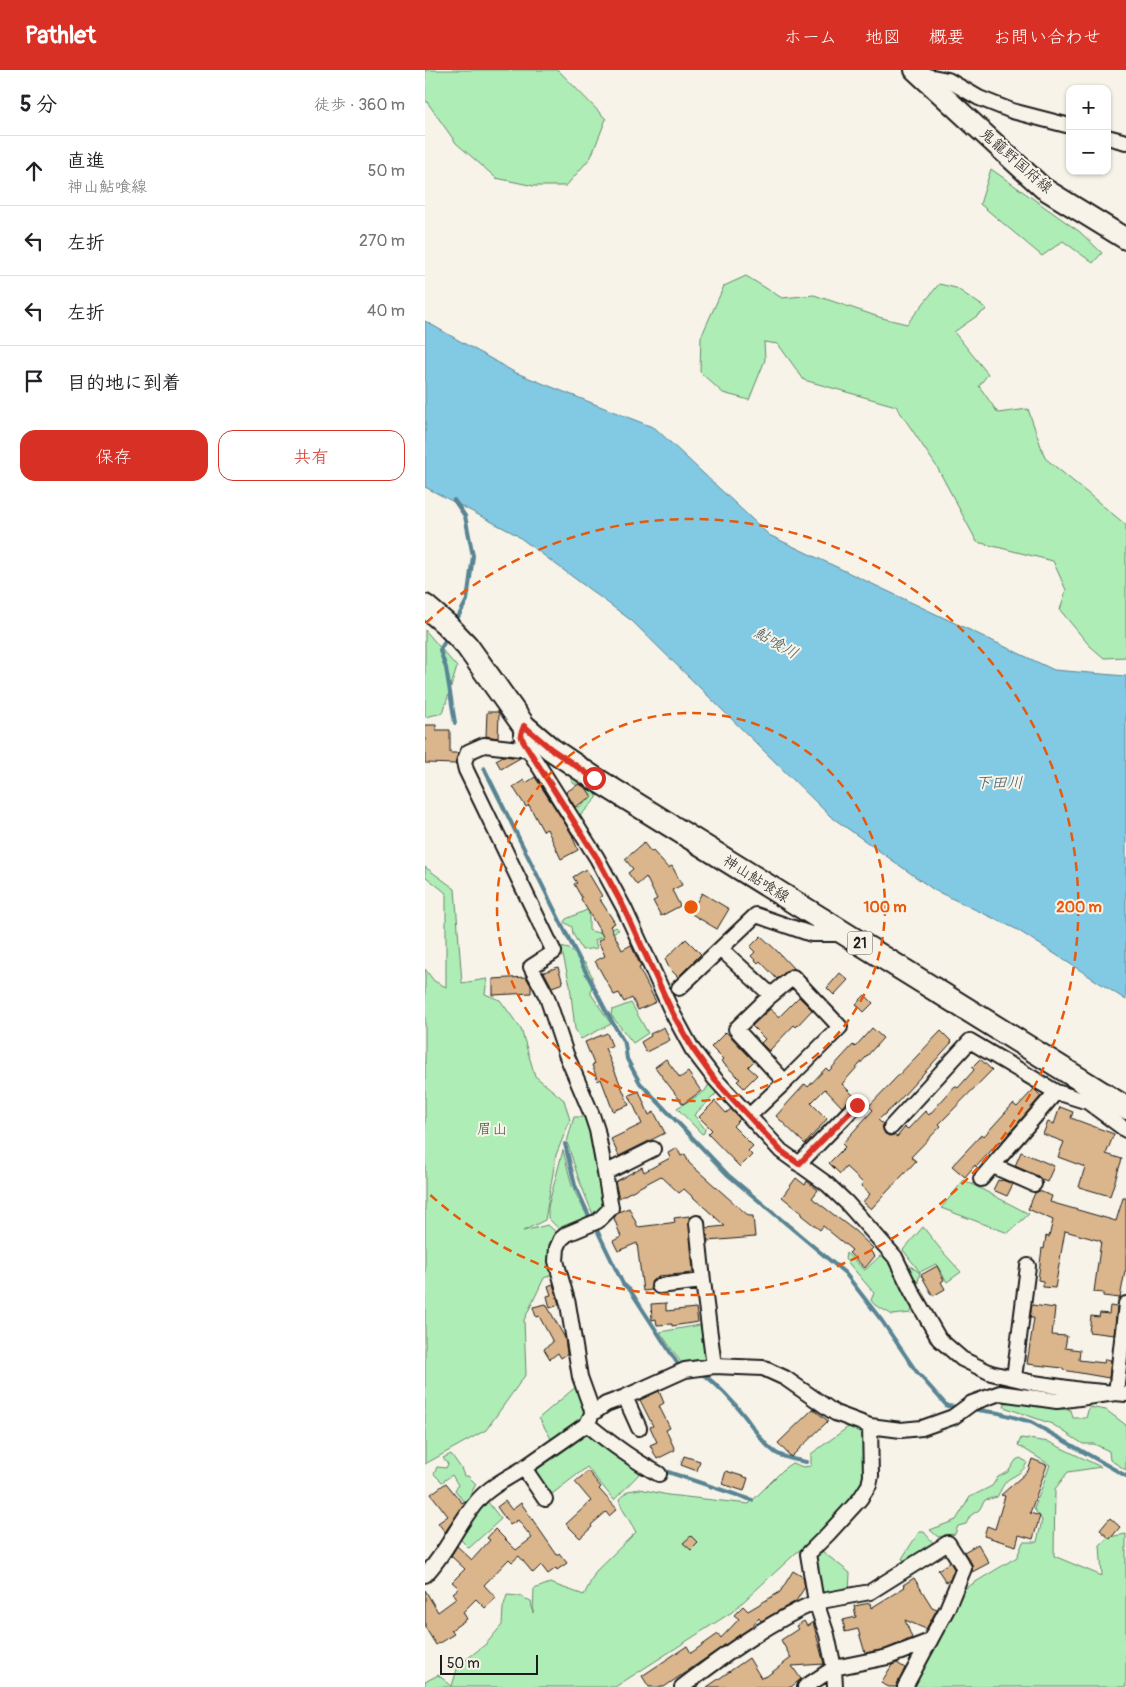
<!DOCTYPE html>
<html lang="ja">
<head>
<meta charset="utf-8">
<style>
  body { margin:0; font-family:Pangolin,"Klee One",sans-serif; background:#f2f2f2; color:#202124 }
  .controls { position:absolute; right:15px; top:15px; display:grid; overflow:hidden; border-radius:10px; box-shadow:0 1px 4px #0004 }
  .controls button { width:45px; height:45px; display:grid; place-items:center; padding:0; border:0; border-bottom:1px solid #e0e0e0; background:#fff; color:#202124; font:25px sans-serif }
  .scale { position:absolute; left:15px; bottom:12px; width:98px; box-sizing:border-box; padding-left:5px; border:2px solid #1c1c1c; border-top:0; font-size:14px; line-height:18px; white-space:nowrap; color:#1c1c1c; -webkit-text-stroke:4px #f7f3e8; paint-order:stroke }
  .stop { position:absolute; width:15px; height:15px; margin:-11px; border:4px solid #d93025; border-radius:50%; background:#fff }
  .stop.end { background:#d93025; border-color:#fff; box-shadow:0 1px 5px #0008 }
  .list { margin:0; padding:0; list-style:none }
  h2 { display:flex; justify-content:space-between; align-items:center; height:65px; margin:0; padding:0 20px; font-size:21px }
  h2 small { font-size:16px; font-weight:400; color:#757577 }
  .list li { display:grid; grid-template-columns:32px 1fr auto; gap:15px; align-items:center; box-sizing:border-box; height:70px; padding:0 20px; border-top:1px solid #e0e0e0 }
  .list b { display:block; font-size:19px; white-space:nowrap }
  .list p { margin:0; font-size:16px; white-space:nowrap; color:#757577 }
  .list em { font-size:16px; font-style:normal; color:#757577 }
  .actions { display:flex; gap:10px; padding:15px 20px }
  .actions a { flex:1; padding:11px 0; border:1px solid #d93025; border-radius:15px; text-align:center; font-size:18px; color:#d93025 }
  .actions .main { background:#d93025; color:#fff }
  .icon { flex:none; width:28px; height:28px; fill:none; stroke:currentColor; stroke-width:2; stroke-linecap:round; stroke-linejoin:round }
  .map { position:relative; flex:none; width:701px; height:1617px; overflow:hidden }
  header { display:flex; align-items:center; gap:30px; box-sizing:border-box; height:70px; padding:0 25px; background:#d93025; color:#fff }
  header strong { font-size:24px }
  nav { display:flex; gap:28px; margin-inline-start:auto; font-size:18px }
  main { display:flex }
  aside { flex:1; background:#fff }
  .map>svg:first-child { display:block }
  .green { fill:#aeeeb6; stroke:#658569 }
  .water { fill:#82c9e3; stroke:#598493 }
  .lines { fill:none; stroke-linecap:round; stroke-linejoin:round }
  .stream { stroke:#598493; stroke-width:4 }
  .building { fill:#dbb68c; stroke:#1c1c1c }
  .street-casing { stroke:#1c1c1c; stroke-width:18 }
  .secondary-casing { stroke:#1c1c1c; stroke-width:24 }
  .primary-casing { stroke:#1c1c1c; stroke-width:26 }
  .street { stroke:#f7f3e8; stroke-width:14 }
  .secondary { stroke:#f7f3e8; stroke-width:20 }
  .primary { stroke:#f7f3e8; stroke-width:22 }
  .route { stroke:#d93025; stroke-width:6 }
  .ring { fill:none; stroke:#e8590c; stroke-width:2.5; stroke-dasharray:9 6 }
  .labels { text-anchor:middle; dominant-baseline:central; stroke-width:4; stroke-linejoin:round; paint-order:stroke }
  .shield { fill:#f7f3e8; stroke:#5e5c59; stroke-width:1 }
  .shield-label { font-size:14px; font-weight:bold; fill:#1c1c1c }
  .street-label { font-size:15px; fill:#1c1c1c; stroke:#f7f3e8 }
  .park-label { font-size:15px; fill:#485b4a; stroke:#f7f3e8 }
  .water-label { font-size:16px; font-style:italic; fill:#405962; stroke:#f7f3e8 }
  .centre { fill:#e8590c; stroke:#f7f3e8; stroke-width:2.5 }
  .ring-label { font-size:15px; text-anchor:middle; font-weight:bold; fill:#e8590c; stroke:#f7f3e8; stroke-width:4; stroke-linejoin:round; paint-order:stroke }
</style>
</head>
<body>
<header>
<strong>Pathlet</strong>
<nav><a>ホーム</a><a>地図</a><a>概要</a><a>お問い合わせ</a></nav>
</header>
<main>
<aside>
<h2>5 分<small>徒歩 · 360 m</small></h2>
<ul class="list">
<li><svg class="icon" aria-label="ahead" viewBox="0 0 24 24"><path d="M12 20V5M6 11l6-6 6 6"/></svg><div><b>直進</b><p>神山鮎喰線</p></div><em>50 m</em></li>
<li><svg class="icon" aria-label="left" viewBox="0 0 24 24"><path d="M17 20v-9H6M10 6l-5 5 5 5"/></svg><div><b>左折</b></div><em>270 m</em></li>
<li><svg class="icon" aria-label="left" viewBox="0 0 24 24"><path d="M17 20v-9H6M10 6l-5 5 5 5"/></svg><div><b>左折</b></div><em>40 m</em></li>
<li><svg class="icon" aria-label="arrive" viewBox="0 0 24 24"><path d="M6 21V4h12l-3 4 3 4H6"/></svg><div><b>目的地に到着</b></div></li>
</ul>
<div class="actions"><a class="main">保存</a><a>共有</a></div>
</aside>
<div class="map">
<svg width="701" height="1617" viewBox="0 0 701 1617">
  <rect width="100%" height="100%" fill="#f7f3e8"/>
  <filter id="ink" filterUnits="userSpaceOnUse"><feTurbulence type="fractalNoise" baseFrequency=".02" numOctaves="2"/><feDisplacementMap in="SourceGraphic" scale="10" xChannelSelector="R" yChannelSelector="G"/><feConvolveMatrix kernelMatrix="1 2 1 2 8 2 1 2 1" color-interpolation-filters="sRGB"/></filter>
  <g filter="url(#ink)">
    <path class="green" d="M0,0H133L181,49L166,87L141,116H109L71,108L31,73L0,29Z
      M566,99L655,162L677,183L668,193L638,171L617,186L555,134Z
      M321,206L357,228L389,225L457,248L482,254L514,214L531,218L562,239L529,262L563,304L554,316L573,343L603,339L620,388L701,455V587L679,588L664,575L635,540L641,520L628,491L552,472L512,397L471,336L379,310L353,274L339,272L340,290L324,330L298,323L275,302L276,267L299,216Z
      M0,560L32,597L18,643L0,647Z
      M151,705L172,720V728L153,748L146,739L147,735L156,737L163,726V718L156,714H149L145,708Z
      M0,797L30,819L37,913L62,909L60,924L75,930L96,959L110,1006L139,1030L145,1050L131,1085L120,1150L98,1161L123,1155L133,1164L131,1203L119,1208L99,1250L101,1304L61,1360L0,1394V899L9,911L21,917V823L0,806Z
      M176,829L177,834L164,843V860C174,865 182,862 191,857L194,860L170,870L172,878L157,880L148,864L147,857L139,852L141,849L162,840Z
      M136,877L144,879L160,893L167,906L166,924L186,954L156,969L150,959L145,915Z
      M206,933L223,963L208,973L186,945L187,940Z
      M284,1014L291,1022L290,1025L269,1045L280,1059L279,1063L277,1064L252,1038L280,1021Z
      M149,1047H163L167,1059L179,1138L169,1147L154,1110L142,1072Z
      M138,1080L147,1116L164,1150L138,1163L123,1148V1137Z
      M539,1110L604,1144L583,1163L516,1138Z
      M498,1157L517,1181L536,1202L522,1212L511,1194L495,1202L478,1180Z
      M421,1183L440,1200L455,1186L475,1188L495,1203L486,1243L467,1245C460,1239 450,1238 446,1230L449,1223L420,1189Z
      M275,1255L280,1256L284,1287L281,1291L257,1294L235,1262Z
      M153,1315L162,1341L160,1346L128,1372L114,1348Z
      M581,1332L646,1340L648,1348H661L664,1337L681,1340L701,1355V1400L685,1390L684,1381L669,1374H658L627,1354L579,1337Z
      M426,1355L438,1362L440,1413L403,1458L371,1483L307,1542L190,1617H0V1612L13,1605L27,1616L33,1596L61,1574L77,1555L78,1538L82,1525L94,1526L106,1531L108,1543L109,1519L125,1513L159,1525L171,1501L211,1462L197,1438L194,1429L203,1421L215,1419L243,1425L324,1434L361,1397L367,1393L378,1397L386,1396V1384Z
      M164,1363L215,1403L189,1430L162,1397L127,1424L110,1401Z
      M596,1368L624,1372L676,1397L643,1402L630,1419L629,1486L677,1506L675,1475L684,1467L701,1464V1617H485L516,1564L539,1519L592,1487L598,1472H612L617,1450L609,1439L625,1395L593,1375Z
      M26,1384L36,1398L39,1406H43L51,1414L45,1425L46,1431L42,1436L30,1420L33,1415L27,1405L17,1412L9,1404L12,1397L21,1398L23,1394L18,1388Z
      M595,1388L602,1392C599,1402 592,1404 584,1409C579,1412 575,1422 572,1427L560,1430L554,1440L545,1446L541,1454L533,1456L530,1464L513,1467L505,1460L531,1450L545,1427L567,1416L573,1407L583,1402L591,1390Z
      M62,1431L76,1449L44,1478L32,1466Z
      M494,1462H499L509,1474L483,1492L477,1489L478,1487Z
      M393,1478L425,1503L424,1522L393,1528L386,1485Z"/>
    <path class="water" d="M0,251L89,302L230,358L344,465L629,600L701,606V930L591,859L509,820L405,746L207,551L90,464L0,417Z"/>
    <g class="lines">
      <path class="stream" d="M29,430L40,446L48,486L42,530L30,553
        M23,566L15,580L21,598L30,653
        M59,698L144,869L181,941L200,974L202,989L215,1013L303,1105L420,1203L457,1251L491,1301L522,1336L534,1337
        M140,1074L150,1115L166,1150
        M170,1156L198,1214L205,1220L256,1299
        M275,1303H277C294,1316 308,1331 321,1348C330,1360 338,1374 351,1383C359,1388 371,1390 381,1392
        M546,1339L574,1343L606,1352L701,1406
        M237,1400L327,1430"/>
    </g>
    <path class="building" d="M62,642H73L74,644L73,668L61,666Z
      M0,655H11V660H25V683H33L31,694L0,693Z
      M78,686L95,688L76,699L71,690Z
      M110,707L146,763L153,780L136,789L122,759L118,761L104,735L101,737L88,717L99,710L101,713Z
      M154,714L162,719L167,727L150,737L141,722Z
      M219,773L226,782L228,781L243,798L247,796L257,815L247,820L255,836L236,846L228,831L232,829L221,807L212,815L203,803L208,799L200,789Z
      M161,799L177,826L174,828L190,853L185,856L197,880L206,875L216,897L214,898L231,932L213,940L207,928L199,932L194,923L189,925L170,891L180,886L173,871L179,868L156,829L157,828L149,814L152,813L148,807Z
      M277,823L304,839L292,859L265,843Z
      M336,866L352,881L369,899L363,900L352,909L335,891L333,893L326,886L330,882L325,877Z
      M261,869L276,884L253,907L244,898L240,889Z
      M133,897L138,913L127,917L119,902Z
      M415,903L423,910L409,925L402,918Z
      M101,907L106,916V923L68,925V909Z
      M440,925L448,933L439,942L431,934Z
      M374,927L387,940L371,957L369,955L344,981L336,973L340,969L327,956L345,939L354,947Z
      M239,957L245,970L221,982L216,972L226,966L225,964Z
      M447,958L458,968L417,1014L429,1026L417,1037L400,1019L386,1033L402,1049L380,1074L351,1046L380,1014L383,1017L401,998L404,1001L428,975L430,977Z
      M516,961L527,972L469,1036L453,1050L458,1054V1059L460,1064L465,1066L469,1065L472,1067L480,1057L483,1059L500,1041L504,1045L530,1016L533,1018L549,1000L547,997L555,989L567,1000L514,1054L516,1056L486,1087L491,1091L446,1139L438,1132L445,1124L436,1116L438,1113L421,1097L415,1104L404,1093L420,1077L417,1074L448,1040L444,1036Z
      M301,962L329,991L323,997L332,1005L319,1018L312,1011L315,1009L296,991L298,989L286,977Z
      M182,963L187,976L180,978L204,1035L188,1041L176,1009L173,1011L167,995L169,994L160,972Z
      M241,989L255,1008L263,1002L276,1021L258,1034L230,997Z
      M609,1019L616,1026L576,1073L575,1071L551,1097L550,1095L540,1107L527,1096L557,1064L559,1066L588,1034L592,1037Z
      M214,1021L224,1045L229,1042L240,1063L194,1086L186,1069L217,1054L204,1025Z
      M290,1031L301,1043L306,1039L315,1049L308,1056L328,1076L323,1081L327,1085L315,1097L283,1064L287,1060L274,1047Z
      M635,1037L648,1042L646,1048L689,1064L681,1084L697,1089L685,1126L654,1117L660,1097L633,1087L639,1072L618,1064L623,1052L629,1054Z
      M252,1078L256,1086L260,1084L264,1093L310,1134L324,1146H328L330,1167L283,1171L281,1158L300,1156L259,1119L254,1123L236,1106L194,1128L190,1112L217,1097L219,1102L245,1088L243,1083Z
      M596,1082L629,1096L622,1112L617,1110L613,1106L590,1096Z
      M371,1108L380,1115L382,1111L393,1120L387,1128L430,1161L448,1178L445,1181L450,1186L440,1198L424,1183L427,1180L398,1156L395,1160L376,1145L377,1143L357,1127Z
      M573,1110L576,1111L577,1110L588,1114L582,1126L568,1120Z
      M614,1121L627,1126L625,1132L691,1151L698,1128H701V1201H700L695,1228L678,1226V1223L669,1222L676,1171L640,1161L630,1218L618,1217V1211L613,1210L617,1178L619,1179L621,1166L624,1167L628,1150L603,1139L610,1123Z
      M204,1138L213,1157L245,1153L250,1152L249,1148L264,1146L268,1203L233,1206L234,1207L226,1212L227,1220L218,1221L212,1173L193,1181L188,1171L196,1167L189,1148L193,1142Z
      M512,1196L519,1210L516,1212L520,1219L508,1226L496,1205Z
      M128,1214L134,1235L125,1238L122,1226L126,1225L123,1216Z
      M241,1233V1241L271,1238L273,1252L247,1256V1254L232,1255L231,1249L227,1250L226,1234Z
      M121,1234L140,1268L142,1284L136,1288L133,1283L125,1289L119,1279L128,1272L114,1246L111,1247L108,1237Z
      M607,1235L630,1238L627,1265L642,1266L640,1278L655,1280L654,1290L679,1293L680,1289L686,1290L684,1308L638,1300V1298L602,1294L609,1248H605Z
      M685,1236L692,1237L689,1265L664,1262L666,1246L674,1247L675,1243L684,1244Z
      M234,1321L239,1333L234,1336L245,1358L241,1360L250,1380L232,1389L225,1375L232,1372L225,1357L228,1356L215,1330Z
      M388,1339L403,1351L366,1387L353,1373Z
      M259,1386L275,1391L272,1401L256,1395Z
      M607,1389L622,1395L605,1443L615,1446L608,1469L594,1465L591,1476L559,1466L562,1456L570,1459L580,1426L576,1425L603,1401Z
      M163,1401L176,1417L174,1419L192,1439L184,1446L181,1442L166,1455L167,1457L155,1468L141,1454L166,1431L150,1412Z
      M301,1401L323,1408L319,1421L297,1414Z
      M21,1413L37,1433L42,1430L20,1462L13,1453L23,1446L6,1424Z
      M80,1431L87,1440L96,1433L132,1485L134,1483L142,1493L132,1500L131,1498L123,1504L116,1495L108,1503L94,1486L87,1492L84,1489L59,1515L71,1528L60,1538L51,1529L38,1542L42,1549L26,1560L29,1564L11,1575L0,1557V1520L13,1542L32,1528L28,1523L34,1518L27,1512L40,1499L26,1486L32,1476L47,1490L65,1470L62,1468L70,1459L91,1480L107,1468L93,1450L85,1455L72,1437Z
      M685,1448L695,1457L685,1469L675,1460Z
      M266,1466L273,1473L266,1480L258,1473Z
      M553,1474L564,1493L547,1502V1494L539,1482Z
      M525,1492L529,1499L525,1510L521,1512L513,1500Z
      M368,1501L378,1507L380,1517L371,1531L336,1551L334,1548L325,1558L239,1617H224L217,1606L262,1576L266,1583L293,1564L296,1568L314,1549L309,1545L318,1536L323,1541L355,1522Z
      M489,1508L507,1537L512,1539L501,1559L480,1550L487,1568L461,1579L440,1583L433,1559L420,1562L418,1550L431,1547L429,1536L445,1533L446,1538L480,1517L478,1515Z
      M379,1551L382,1556L388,1552L399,1594L367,1596L376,1609L366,1617H282L324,1588L336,1608L342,1606L366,1588L356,1570L373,1559L371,1556Z
      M472,1593L480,1598L471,1617H464L456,1613L467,1595Z"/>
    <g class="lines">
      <defs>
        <path id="street" d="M497,5L523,10L554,28L587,41L645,56
          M682,67L701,72
          M99,656L96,664L98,671L172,788L199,838L248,944L267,979L290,1009L356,1081L402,1114L421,1132L470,1187L487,1222L514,1269L537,1289L566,1303L609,1313L656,1320L701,1324
          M104,680L59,675L43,682L39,692L41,700L129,882L106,897L122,927L141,984L167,1045L172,1060L180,1103
          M296,879L346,925
          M254,918L331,845L386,864H416
          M663,1032L701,1060
          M324,1046L360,1012L311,959L344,927L368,907L415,957L360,1012
          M466,1057L545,971L631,1022
          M374,1094L431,1035
          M568,1096L609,1114
          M556,1109L631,1022L663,1032L672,1020
          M272,1153L278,1211
          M234,1216L278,1211L289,1296
          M589,1308L603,1196
          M200,1327L181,1334L168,1343L155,1307L143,1234L131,1191L132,1178L136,1169L142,1164L173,1151L186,1138L180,1103L228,1079
          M166,1346L162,1354C185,1373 208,1390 234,1404
          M445,1356L446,1406L444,1415L435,1429L403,1464L383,1484L391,1532L445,1522L523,1473L539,1498L522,1539L480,1617
          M214,1358L200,1327L260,1300L289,1296L338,1298L360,1308L410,1343L445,1356L476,1360L497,1358L528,1347L547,1333L575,1323L632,1331L691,1323L701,1234
          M120,1429L99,1398L162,1354
          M0,1505C22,1483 33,1452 54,1429C66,1416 84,1407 99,1398
          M257,1617C298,1586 344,1552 391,1532L402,1565L409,1598L380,1617
          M410,1617L409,1598L463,1587L505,1571"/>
        <path id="secondary" d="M490,0L618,118L701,169"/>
        <path id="primary" d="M0,536L21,554L42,576L99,656L126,679L169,708L701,1038"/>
      </defs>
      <use href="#street" class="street-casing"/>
      <use href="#secondary" class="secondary-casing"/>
      <use href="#primary" class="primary-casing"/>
      <use href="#street" class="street"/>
      <use href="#secondary" class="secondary"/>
      <use href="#primary" class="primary"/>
    </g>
  </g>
  <g class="lines" filter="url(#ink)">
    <path class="route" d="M169,708L126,679L99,656L96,664L98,671L172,788L199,838L248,944L268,979L290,1010L356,1081L374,1094L432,1035"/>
  </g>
  <g class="ring">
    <circle cx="266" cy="837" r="194"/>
    <path d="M1 553A388 388 0 1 1 1 1121"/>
  </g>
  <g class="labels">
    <rect class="shield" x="422.5" y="861.5" width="25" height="23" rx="4"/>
    <g class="shield-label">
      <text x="435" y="873">21</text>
    </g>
    <g class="street-label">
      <text transform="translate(591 91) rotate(41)">鬼籠野国府線</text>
      <text transform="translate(331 809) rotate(32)">神山鮎喰線</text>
    </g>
    <g class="park-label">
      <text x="67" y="1059">眉山</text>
    </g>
    <g class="water-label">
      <text transform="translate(351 573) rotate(30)">鮎喰川</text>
      <text x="574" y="713">下田川</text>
    </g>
  </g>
  <circle cx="266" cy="837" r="8" class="centre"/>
  <g class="ring-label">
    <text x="460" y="842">100 m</text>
    <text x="654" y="842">200 m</text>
  </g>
</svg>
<div class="controls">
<button>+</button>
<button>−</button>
</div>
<div class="scale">50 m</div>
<div class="stop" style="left:169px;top:708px"></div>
<div class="stop end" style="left:432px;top:1035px"></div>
</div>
</main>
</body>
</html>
